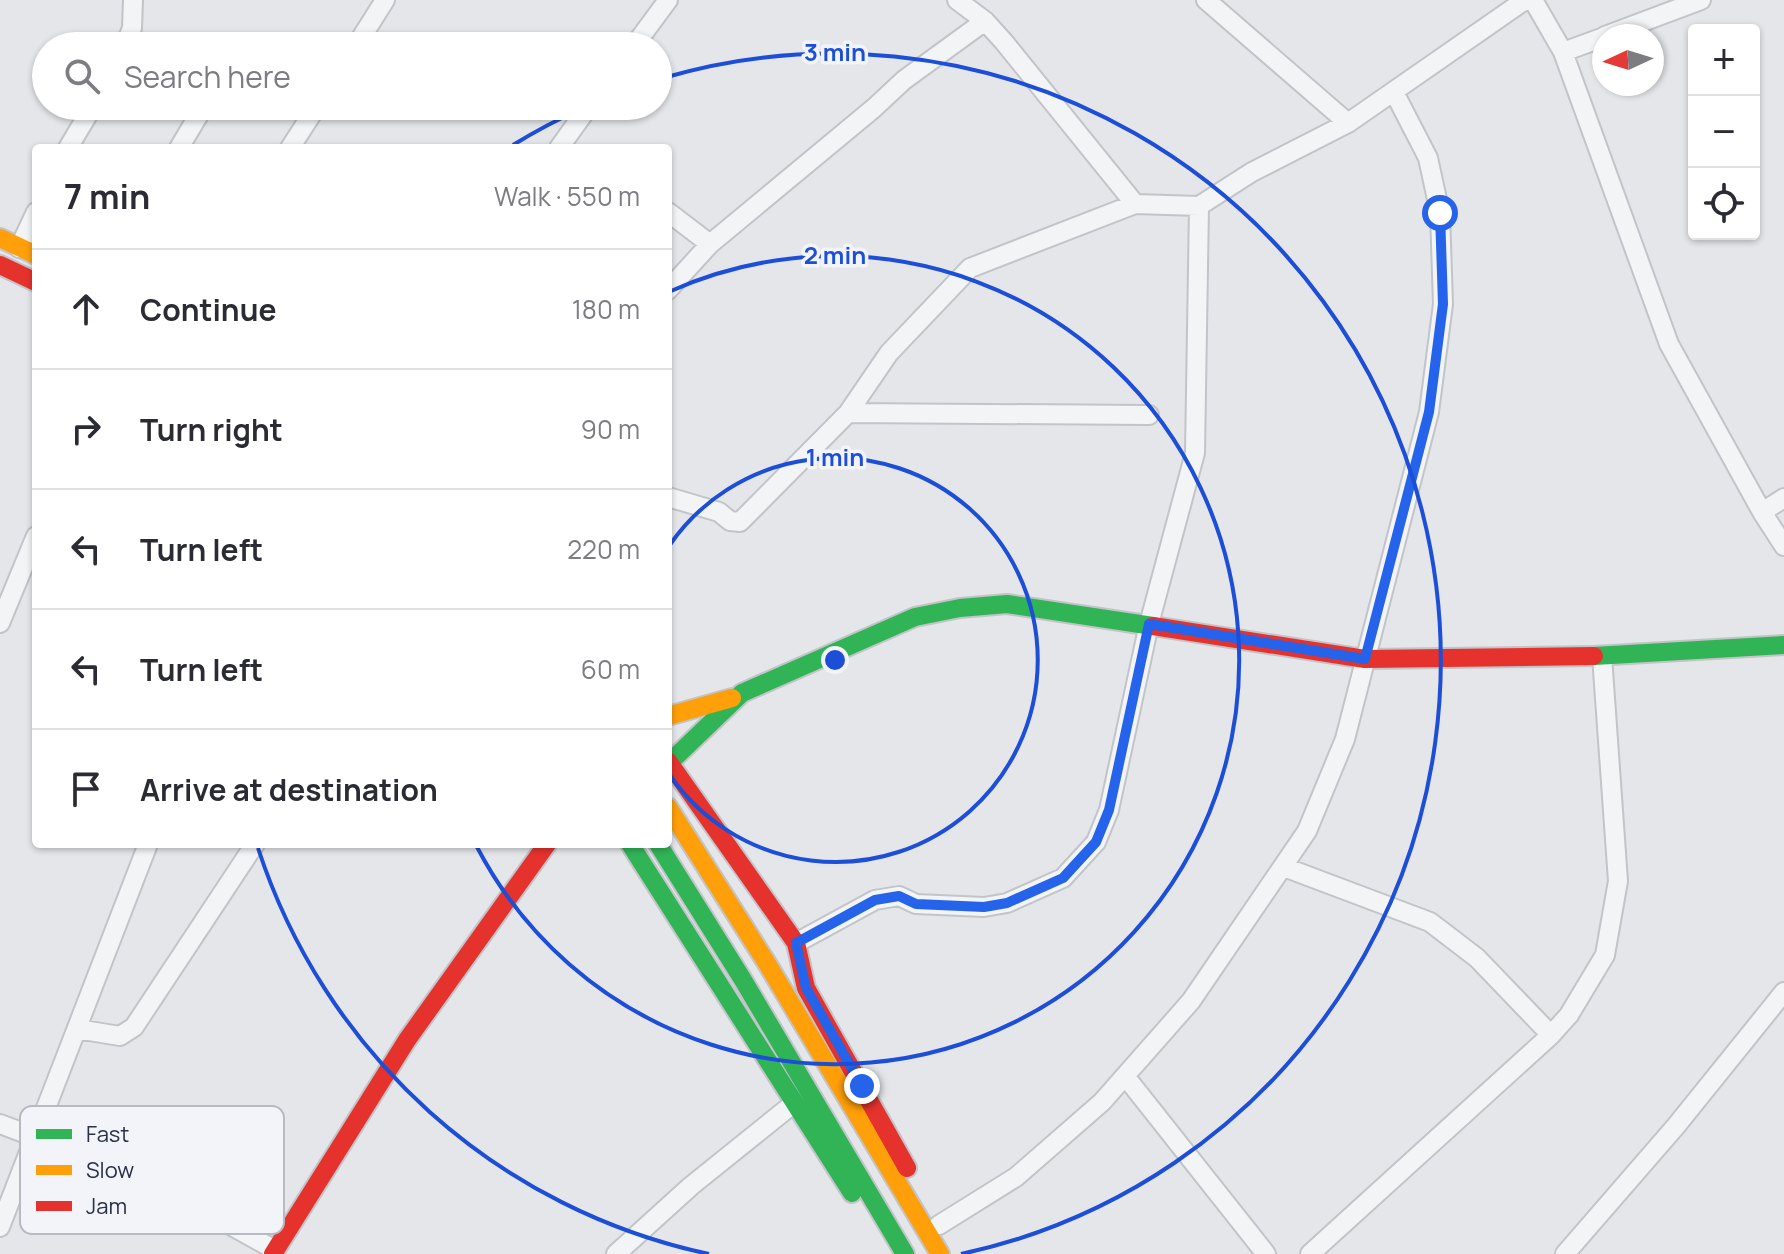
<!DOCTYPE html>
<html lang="en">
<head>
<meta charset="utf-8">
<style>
  body { margin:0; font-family:Manrope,sans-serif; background:#f7f7f7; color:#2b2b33 }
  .controls { position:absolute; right:24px; top:24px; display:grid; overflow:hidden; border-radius:8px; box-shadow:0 2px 6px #0004 }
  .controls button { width:72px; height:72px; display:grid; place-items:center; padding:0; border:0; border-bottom:2px solid #e1e1e2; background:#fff; color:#2b2b33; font:40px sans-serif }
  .compass { position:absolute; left:1592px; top:24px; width:72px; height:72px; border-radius:50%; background:#fff; box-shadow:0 2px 6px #0004; rotate:266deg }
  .stop { position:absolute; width:24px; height:24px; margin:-18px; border:6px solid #2563eb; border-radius:50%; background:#fff }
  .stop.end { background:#2563eb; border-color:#fff; box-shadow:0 2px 8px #0008 }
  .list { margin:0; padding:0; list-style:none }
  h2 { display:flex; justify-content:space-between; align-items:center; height:104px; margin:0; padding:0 32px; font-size:34px }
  h2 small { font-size:26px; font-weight:400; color:#7c7c81 }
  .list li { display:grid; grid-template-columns:52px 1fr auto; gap:24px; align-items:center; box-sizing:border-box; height:120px; padding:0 32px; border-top:2px solid #e1e1e2 }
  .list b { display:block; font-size:30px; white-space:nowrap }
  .list em { font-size:26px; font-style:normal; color:#7c7c81 }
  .icon { flex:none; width:44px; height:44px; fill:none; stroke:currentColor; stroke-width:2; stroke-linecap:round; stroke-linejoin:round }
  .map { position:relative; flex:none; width:1784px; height:1254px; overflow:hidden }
  .search { position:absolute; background:#fff; box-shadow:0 2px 6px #0004; left:32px; top:32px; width:640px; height:88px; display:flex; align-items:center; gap:20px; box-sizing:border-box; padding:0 28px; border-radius:44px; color:#7c7c81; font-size:30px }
  .panel { position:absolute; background:#fff; box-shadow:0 2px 6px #0004; left:32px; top:144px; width:640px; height:704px; border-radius:8px }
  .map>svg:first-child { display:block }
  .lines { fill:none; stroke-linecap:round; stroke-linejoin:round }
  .street-casing { stroke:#c2c4c8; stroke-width:22 }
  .fast-casing { stroke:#c2c4c8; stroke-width:22 }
  .slow-casing { stroke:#c2c4c8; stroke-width:22 }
  .jam-casing { stroke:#c2c4c8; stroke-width:22 }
  .street { stroke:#f3f4f6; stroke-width:18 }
  .fast { stroke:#30b455; stroke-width:18 }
  .slow { stroke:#ff9f0a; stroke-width:18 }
  .jam { stroke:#e5322d; stroke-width:18 }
  .route { stroke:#2563eb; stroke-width:10 }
  .ring { fill:none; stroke:#1d4ed8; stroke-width:4 }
  .key { fill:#f2f4f9; stroke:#b5bac3; stroke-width:2 }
  .key-label { font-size:22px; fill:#283145 }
  .centre { fill:#1d4ed8; stroke:#f2f4f9; stroke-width:4 }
  .ring-label { font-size:24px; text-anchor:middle; font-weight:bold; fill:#1d4ed8; stroke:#f2f4f9; stroke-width:7; stroke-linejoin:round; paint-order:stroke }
</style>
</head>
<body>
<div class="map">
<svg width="1784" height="1254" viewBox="0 0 1784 1254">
  <rect width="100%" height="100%" fill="#e4e6ea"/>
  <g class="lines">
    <defs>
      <path id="street" d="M957,0L985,21L1004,42L1135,204
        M1206,0L1348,123
        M1533,0L1563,52L1669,344L1762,512L1784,546
        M1605,36L1701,0
        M125,46L132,28L133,0
        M356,46L385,0
        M634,46L668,0
        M1563,52L1604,37
        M68,148L93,106
        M179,148L204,106
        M290,148L317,106
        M559,148L589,106
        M668,212L710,244
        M19,248L36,212
        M668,290L710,244L874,108L904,80L985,21
        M848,413L1149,415
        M668,497L719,512L730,521L740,522L848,413L889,353L970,268L1135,204L1199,206L1252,172L1348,123L1525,0
        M1762,512L1784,498
        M0,623L36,536
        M1284,867L1430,922L1477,958L1551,1035
        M796,943L875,900L899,896L916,904L984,907L1007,903L1063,878L1096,842L1109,810L1149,624L1195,453L1199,206
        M77,1029L120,1036L134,1027L255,844
        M1125,1076L1266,1254
        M0,1124L151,1181L275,1250
        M939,1225L1016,1177L1102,1102L1191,1001L1307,831L1345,739L1429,412L1443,304L1440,213L1428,158L1394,92
        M0,1227L148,844
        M616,1254L691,1186L793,1104
        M1310,1254L1551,1035L1569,1015L1605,955L1618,881L1602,656
        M1565,1254L1676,1126L1784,992"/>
      <path id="fast" d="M1594,656L1784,645
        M668,764L742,693L915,617L960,608L1007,604L1153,626
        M630,844L852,1193
        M658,844L743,980L905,1254"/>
      <path id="slow" d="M0,238L36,255
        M668,716L732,698
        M668,807L768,965L940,1254"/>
      <path id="jam" d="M0,265L36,282
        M1153,626L1365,659L1594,656
        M668,761L796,943L806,988L907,1168
        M273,1254L407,1040L547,844"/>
    </defs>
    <use href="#street" class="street-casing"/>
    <use href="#fast" class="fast-casing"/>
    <use href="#slow" class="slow-casing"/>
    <use href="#jam" class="jam-casing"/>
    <use href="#street" class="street"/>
    <use href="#fast" class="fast"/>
    <use href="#slow" class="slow"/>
    <use href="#jam" class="jam"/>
  </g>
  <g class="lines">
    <path class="route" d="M862,1086L806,988L796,943L875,900L899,896L916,904L984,907L1007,903L1063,878L1096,842L1109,810L1149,624L1365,659L1429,412L1443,304L1440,213"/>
  </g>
  <g class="ring">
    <path d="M669 546A202 202 0 1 1 669 774"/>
    <path d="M671 291A404 404 0 1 1 477 847"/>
    <path d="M709 1254A607 607 0 0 1 258 848M513 145A607 607 0 0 1 583 108M663 78A607 607 0 1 1 961 1254"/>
  </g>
  <rect x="20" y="1106" width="264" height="128" rx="12" class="key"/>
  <rect x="36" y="1129" width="36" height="10" fill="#30b455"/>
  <rect x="36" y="1165" width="36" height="10" fill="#ff9f0a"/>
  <rect x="36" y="1201" width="36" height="10" fill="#e5322d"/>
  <g class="key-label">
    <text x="86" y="1142">Fast</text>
    <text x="86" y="1178">Slow</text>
    <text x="86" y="1214">Jam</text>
  </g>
  <circle cx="835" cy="660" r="12" class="centre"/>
  <g class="ring-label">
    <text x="835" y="61">3 min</text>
    <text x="835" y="264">2 min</text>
    <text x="835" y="466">1 min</text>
  </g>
</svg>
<div class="controls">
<button>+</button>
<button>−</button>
<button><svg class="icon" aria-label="locate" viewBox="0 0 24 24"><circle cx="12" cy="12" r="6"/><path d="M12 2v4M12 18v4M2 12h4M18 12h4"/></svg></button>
</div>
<svg class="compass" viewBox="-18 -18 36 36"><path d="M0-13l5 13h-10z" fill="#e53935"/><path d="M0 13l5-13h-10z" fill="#7c7c81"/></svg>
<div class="stop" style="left:1440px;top:213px"></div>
<div class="stop end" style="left:862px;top:1086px"></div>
<div class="search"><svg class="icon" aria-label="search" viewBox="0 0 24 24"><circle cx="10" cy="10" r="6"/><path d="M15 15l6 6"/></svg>Search here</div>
<section class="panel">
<h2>7 min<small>Walk · 550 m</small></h2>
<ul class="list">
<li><svg class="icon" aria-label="ahead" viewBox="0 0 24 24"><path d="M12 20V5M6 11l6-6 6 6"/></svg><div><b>Continue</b></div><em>180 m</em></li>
<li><svg class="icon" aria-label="right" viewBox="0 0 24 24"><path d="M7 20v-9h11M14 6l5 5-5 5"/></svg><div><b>Turn right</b></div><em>90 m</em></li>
<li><svg class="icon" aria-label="left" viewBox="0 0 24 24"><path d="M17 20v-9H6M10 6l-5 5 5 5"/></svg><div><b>Turn left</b></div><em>220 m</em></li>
<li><svg class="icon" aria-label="left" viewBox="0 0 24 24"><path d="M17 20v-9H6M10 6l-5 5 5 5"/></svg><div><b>Turn left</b></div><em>60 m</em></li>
<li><svg class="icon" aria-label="arrive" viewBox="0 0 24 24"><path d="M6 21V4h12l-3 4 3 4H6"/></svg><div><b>Arrive at destination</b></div></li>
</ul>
</section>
</div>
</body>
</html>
